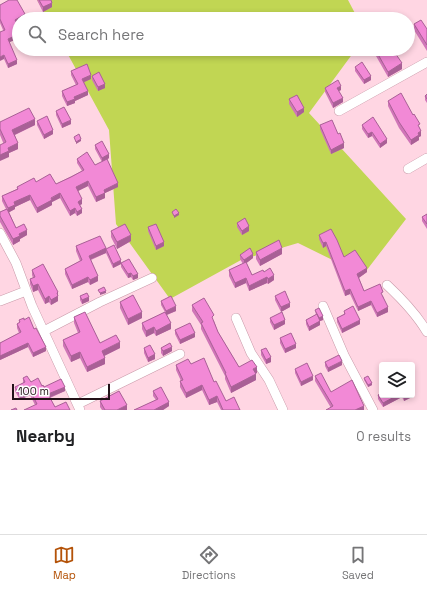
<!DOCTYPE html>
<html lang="en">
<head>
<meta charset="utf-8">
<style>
  body { margin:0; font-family:"Space Grotesk",sans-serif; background:#f2f2f2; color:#202124 }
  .controls { position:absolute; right:12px; bottom:12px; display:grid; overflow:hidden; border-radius:4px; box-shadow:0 2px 6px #0003 }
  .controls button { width:36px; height:36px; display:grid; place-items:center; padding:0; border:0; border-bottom:1px solid #e0e0e0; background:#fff; color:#202124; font:20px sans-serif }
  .scale { position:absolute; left:12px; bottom:10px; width:98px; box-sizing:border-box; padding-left:4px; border:2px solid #231218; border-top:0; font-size:11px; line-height:14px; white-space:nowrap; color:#231218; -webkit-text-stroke:3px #fff; paint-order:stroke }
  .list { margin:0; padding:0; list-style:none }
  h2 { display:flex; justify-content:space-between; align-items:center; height:52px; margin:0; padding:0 16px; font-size:17px }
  h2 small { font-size:13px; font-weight:400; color:#757577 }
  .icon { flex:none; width:22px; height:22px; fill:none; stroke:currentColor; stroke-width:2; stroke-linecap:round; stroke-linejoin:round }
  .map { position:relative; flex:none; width:427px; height:410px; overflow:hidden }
  .search { position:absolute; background:#fff; box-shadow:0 2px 6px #0003; left:12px; right:12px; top:12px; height:44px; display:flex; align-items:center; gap:10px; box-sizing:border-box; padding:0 14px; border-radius:22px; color:#757577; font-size:15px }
  .sheet { height:124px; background:#fff }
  nav { display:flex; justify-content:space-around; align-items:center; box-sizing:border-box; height:56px; border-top:1px solid #e0e0e0; background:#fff; font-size:11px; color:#757577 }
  nav a { display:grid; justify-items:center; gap:2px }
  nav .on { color:#b45309 }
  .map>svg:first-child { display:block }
  .green { fill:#c1d653 }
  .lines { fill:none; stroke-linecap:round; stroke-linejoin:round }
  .minor-casing { stroke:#c99aa9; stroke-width:10 }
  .minor { stroke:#fff; stroke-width:9 }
  .wall { fill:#d076b8 }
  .shaded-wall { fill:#a96096 }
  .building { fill:#f289d6; stroke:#a96096 }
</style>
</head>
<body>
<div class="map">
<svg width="427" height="410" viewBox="0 0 427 410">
  <rect width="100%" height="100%" fill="#ffd6e3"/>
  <path class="green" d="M37,0H348L358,19H48Z
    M65,49H356L309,113L406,219L363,275L298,243L241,260L170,299L116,224L109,130Z"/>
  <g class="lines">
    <defs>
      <path id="minor" d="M339,111L427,62
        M408,169L427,158
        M0,233L16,263L32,306L80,410
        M387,285C402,299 417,315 427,332
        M0,301L26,291
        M323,306L344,355L373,410
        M236,318L251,353L269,380L283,410
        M44,331L100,302L152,278
        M78,404L180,354"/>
    </defs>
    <use href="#minor" class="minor-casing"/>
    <use href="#minor" class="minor"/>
  </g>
  <path class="wall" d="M37,0H51L52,7L43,12Z
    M0,5L25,19H19V22L17,23L9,43L17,64L8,68L4,59L3,30L0,23Z
    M414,24L427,29V51L414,30Z
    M372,49H385L388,54L402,69L388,77Z
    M355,67L371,80L364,84L355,71Z
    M71,71L91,79L84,82L88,95L75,101V103L67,106L62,96V91L76,85L71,75Z
    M92,76L105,88L98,91L92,80Z
    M325,88L341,90L339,91L343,102L333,108L325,92Z
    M427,94V103L425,100V96Z
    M289,99L304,112L297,117L289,104Z
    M388,101L420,128L421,136L419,137V140L411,145L399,128L388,106Z
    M56,111L71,124L62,128L56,115Z
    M37,121L53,134L44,139L37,125Z
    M0,122L35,125L15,135L18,149L9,153V157L0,135Z
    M320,125L344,148L331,154L320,129Z
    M362,125L387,143L380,148L372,136L368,138L362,129Z
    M95,145L109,158L107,160L118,187L105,193V198L96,202L88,186L78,191L82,204L80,205L82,213L77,216L75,213L70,216L60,198L52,202V205L37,213L30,200L15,207V209L9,212L16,228L27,235L20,239V241L13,245L0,222V212L6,209L2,201V196L17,189V187L36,182L56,184L82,171L77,163V159L95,165L102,162L95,149Z
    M427,214V229L422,221V217Z
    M237,223L249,231L242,235L237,227Z
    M148,227L164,246L156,250L148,231Z
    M111,231L131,241L117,249L111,237Z
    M319,235L344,257L367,272L359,278L364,291L383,296L388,312L377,317L371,305L358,311L350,294L345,296L326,246L323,248L319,239Z
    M76,246L106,248L121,264L113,268L106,253L91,260L98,281L90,285L88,282L72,289L65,274V269L80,261L76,251Z
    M256,252L282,254L260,266L256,259Z
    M240,255L253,258L246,263L252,275L264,272L274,280L268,284L267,283L249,291L246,283L235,288L229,276V270L243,264L240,259Z
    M121,263L138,278L133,280L131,277L128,278L121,267Z
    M32,270L58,292V301L51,305L49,302L45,304L38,290L33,292L30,284V279L33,278L32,275Z
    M80,296L89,301L82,304L80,300Z
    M275,296L290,307L281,312L275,300Z
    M161,301L176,311L167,315L171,329L156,336L154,333L146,337L142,329V323L165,312L161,305Z
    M120,302L142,318L128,325L120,308Z
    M192,305L214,321L218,332L239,367L257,373H256V380L231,393L225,379V376L201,329V325L192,311Z
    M315,310L323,320L320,321V325L309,331L306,324V320L316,315Z
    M344,311L360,324L342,333L337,322V318L344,314Z
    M74,317L100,343L120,348L104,356L105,364L87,372L80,358L71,362L63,346V340L78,333L74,323Z
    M270,318L285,324L274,330L270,322Z
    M19,320L46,351L33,357L28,347L0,360V343L19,333L17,328V324L19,323Z
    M175,330L195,337L180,344L175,334Z
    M280,338L296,348L285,353L280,343Z
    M144,348L155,359L148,362L144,353Z
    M161,348L172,351L163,356L161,353Z
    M261,350L271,362L266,364L261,355Z
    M325,362L342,365L328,372L325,366Z
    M191,364L214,382L226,401L240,410H221L217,402L209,405L202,390L186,398L180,387V381H181L176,370V365Z
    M295,369L313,380L301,386L295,373Z
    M315,376L331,392L364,410L331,408L315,381Z
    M23,378L44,387L65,391L50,398L55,407L35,405L30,395L20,400L15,391V387L23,383Z
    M364,378L372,385L368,387L364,380Z
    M153,391L169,406L163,410H134L156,400L153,396Z
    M378,395H412V397L404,401L402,397L383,407L378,399Z
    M100,401L127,410H102L100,407Z"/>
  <path class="shaded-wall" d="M52,3V7L43,12V7Z
    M25,14V19H19V22L15,24V20Z
    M19,34V38L8,43V39Z
    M4,55V59L0,61V57Z
    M17,60V64L8,68V64Z
    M402,63V69L388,77V72Z
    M91,75V79L82,83V79Z
    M371,76V80L364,84V80Z
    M105,84V88L98,91V87Z
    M341,86V90L337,92V88Z
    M88,91V95L75,101V103L67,106V102L74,97Z
    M343,98V102L333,108V103Z
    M304,108V112L297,117V112Z
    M35,119V125L12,136V130Z
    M71,120V124L62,128V124Z
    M53,130V134L44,139V135Z
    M421,131V136L419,137V140L411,145V140Z
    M372,132V136L368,138V134Z
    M81,139V141L76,144V142Z
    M387,139V143L380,148V144Z
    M18,143V149L9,153V157L0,161V155L8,148Z
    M344,143V148L331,154V150Z
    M109,154V158L102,162V158Z
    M88,181V186L76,192V187Z
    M118,183V187L105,193V198L96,202V197L104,190Z
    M60,193V198L52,202V205L37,213V208Z
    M30,195V200L15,207V209L8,213V208L14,202Z
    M82,199V204L78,206V202Z
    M75,208V213L70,216V211Z
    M82,209V213L77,216V212Z
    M179,213V215L174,218V216Z
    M249,226V231L242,235V231Z
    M27,230V235L20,239V241L13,245V239L19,234Z
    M131,235V241L117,249V242Z
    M164,242V246L156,250V246Z
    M326,242V246L323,248V243Z
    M106,248V253L89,260V256Z
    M282,248V254L260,266V260Z
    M253,254V258L244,265V260Z
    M121,260V264L113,268V264Z
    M367,268V272L357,279V274Z
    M131,273V277L128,278V274Z
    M138,274V278L133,280V276Z
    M274,275V280L268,284V279Z
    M98,276V281L90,285V280Z
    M88,277V282L72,289V285Z
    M267,277V283L249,291V286Z
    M246,278V283L235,288V283Z
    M38,284V290L33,292V286Z
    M350,289V294L345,296V291Z
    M106,291V293L100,295V293Z
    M58,292V301L51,305V300Z
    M49,296V302L45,304V299Z
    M89,297V301L82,304V300Z
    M371,301V305L358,311V307Z
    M290,303V307L281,312V307Z
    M176,306V311L166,315V311Z
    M388,307V312L377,317V313Z
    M142,312V318L128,325V319Z
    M323,316V320L320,321V325L309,331V327L319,318Z
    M285,320V324L274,330V325Z
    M360,320V324L342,333V329Z
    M171,323V329L156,336V331Z
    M154,327V333L146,337V331Z
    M195,333V337L180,344V340Z
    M120,342V348L102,357V351Z
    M28,343V347L0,360V356Z
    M296,344V348L285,353V349Z
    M46,347V351L33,357V353Z
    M172,347V351L163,356V351Z
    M80,352V358L71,362V356Z
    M155,354V359L148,362V358Z
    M271,357V362L266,364V360Z
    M105,358V364L87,372V367Z
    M342,361V365L328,372V368Z
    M257,367V373L253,374V369Z
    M256,374V380L231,393V387Z
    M313,376V380L301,386V382Z
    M372,383V385L368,387V385Z
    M202,385V390L186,398V393Z
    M65,387V391L48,398V394Z
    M30,390V395L20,400V396Z
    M398,395H402V397L383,407V403Z
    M408,395H412V397L404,401V397Z
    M217,396V402L209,405V400Z
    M169,402V406L163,410H154Z
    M127,405V410H117Z
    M364,406V410H355Z"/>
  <path class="building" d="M9,0H17L25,14L15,20L19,27V34L8,39L17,60L8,64L4,55L0,57V32L5,30L0,19V5Z
    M39,0H51L52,3L43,7Z
    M36,13L39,19H33L31,15Z
    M421,20L427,29V45L414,24Z
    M375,49H385L388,54L393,50L402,63L388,72Z
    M362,62L371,76L364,80L355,67Z
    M87,64L91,75L82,79L88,91L74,97L75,99L67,102L62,91L78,84L71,71Z
    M99,72L105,84L98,87L92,76Z
    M338,80L341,86L337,88L343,98L333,103L325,88Z
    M401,93L413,115L414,114L420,124L418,125L421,131L418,133L419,135L411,140L399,122L388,101Z
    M427,94V99L425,96Z
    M297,95L304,108L297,112L289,99Z
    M64,107L71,120L62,124L56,111Z
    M29,108L35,119L12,130L18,143L8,148L9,151L0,155V145L6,142L0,129V122Z
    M47,116L53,130L44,135L37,121Z
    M373,117L387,139L380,144L372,132L368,134L362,125Z
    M332,120L338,134L340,133L344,143L331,150L320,125Z
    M79,134L81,139L76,142L74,137Z
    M102,141L109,154L102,158L95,145Z
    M87,152L95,165L107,159L118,183L104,190L105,193L96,197L88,181L76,187L82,199L78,202L82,209L77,212L75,208L70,211L60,193L51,198L52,200L37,208L30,195L14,202L15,205L8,208L2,196L18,189L17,187L34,178L36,182L50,174L56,184L71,177L84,170L77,159Z
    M7,209L16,228L24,224L27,230L19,234L20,236L13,239L0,216V212Z
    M176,209L179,213L174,216L172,212Z
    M427,214V224L422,217Z
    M245,218L249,226L242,231L237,223Z
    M125,224L131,235L117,242L111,231Z
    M156,224L164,242L156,246L148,227Z
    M331,229L337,240L344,257L355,250L367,268L357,274L364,291L380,284L383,292L381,293L388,307L377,313L371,301L358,307L350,289L345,291L326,242L323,243L319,235Z
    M100,236L106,248L89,256L98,276L90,280L88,277L72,285L65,269L82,260L76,246Z
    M279,240L282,248L260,260L256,252Z
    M114,245L121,260L113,264L106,249Z
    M250,248L253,254L244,260L240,255Z
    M129,259L138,274L133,276L131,273L128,274L121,263Z
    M246,262L252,275L263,270L264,272L270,268L274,275L268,279L267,277L249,286L246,278L235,283L229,270Z
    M43,264L58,292L57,293L58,296L51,300L49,296L45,299L38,284L33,286L30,279L35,277L32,270Z
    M104,287L106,291L100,293L98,290Z
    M285,291L290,303L281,307L275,296Z
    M87,293L89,297L82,300L80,296Z
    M133,295L142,312L128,319L120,302Z
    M171,296L176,306L166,311L161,301Z
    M204,298L214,315L212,317L218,332L239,367L252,360L257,367L253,369L256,374L231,387L225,373H226L201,323L203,322L192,305Z
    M353,306L360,320L342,329L337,318L345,314L344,311Z
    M319,308L323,316L319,318L315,310Z
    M85,312L100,343L116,335L120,342L102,351L105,358L87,367L80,352L71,356L63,340L80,332L74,317Z
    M165,312L171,323L156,331L154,327L146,331L142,323Z
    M282,312L285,320L274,325L270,318Z
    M317,314L320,321L309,327L306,320Z
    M29,317L34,329L36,328L46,347L33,353L28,343L0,356V343L21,332L17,324L20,322L19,320L24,318V320Z
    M190,323L195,333L180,340L175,330Z
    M291,333L296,344L285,349L280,338Z
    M170,343L172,347L163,351L161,348Z
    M150,345L155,354L148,358L144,348Z
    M266,348L271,357L266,360L261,350Z
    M339,355L342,361L328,368L325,362Z
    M204,358L214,382L216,381L226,401L234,397L240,410H223L217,396L209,400L202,385L186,393L180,381L183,380L176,365L188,359L191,364Z
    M307,363L313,376L301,382L295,369Z
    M321,373L331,392L352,380L364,406L355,410H326L333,406L315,376Z
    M27,376L31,382L38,378L42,386L43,385L44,387L61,379L65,387L48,394L55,407L66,402L70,410H24L37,404L30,390L20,396L15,387L25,382L23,378Z
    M368,376L372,383L368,385L364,378Z
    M161,387L169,402L154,410H134L158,399L153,391Z
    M119,391L127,405L117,410H105L100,401Z
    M382,393V395H398L383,403L378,395Z
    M16,408L17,410H11Z"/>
</svg>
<div class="controls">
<button><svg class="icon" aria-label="layers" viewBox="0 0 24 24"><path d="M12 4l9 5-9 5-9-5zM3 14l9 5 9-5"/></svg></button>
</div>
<div class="scale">100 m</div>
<div class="search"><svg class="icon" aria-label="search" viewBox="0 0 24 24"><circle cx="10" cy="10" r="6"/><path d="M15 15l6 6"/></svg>Search here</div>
</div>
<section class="sheet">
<h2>Nearby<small>0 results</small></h2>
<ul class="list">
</ul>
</section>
<nav>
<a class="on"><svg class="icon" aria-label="map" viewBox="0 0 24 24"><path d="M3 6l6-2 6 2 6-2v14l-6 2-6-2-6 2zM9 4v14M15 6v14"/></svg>Map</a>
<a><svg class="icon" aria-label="directions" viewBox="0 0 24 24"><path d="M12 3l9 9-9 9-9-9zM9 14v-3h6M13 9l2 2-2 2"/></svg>Directions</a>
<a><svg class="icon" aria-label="saved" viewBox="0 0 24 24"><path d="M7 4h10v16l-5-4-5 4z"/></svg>Saved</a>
</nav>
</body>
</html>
